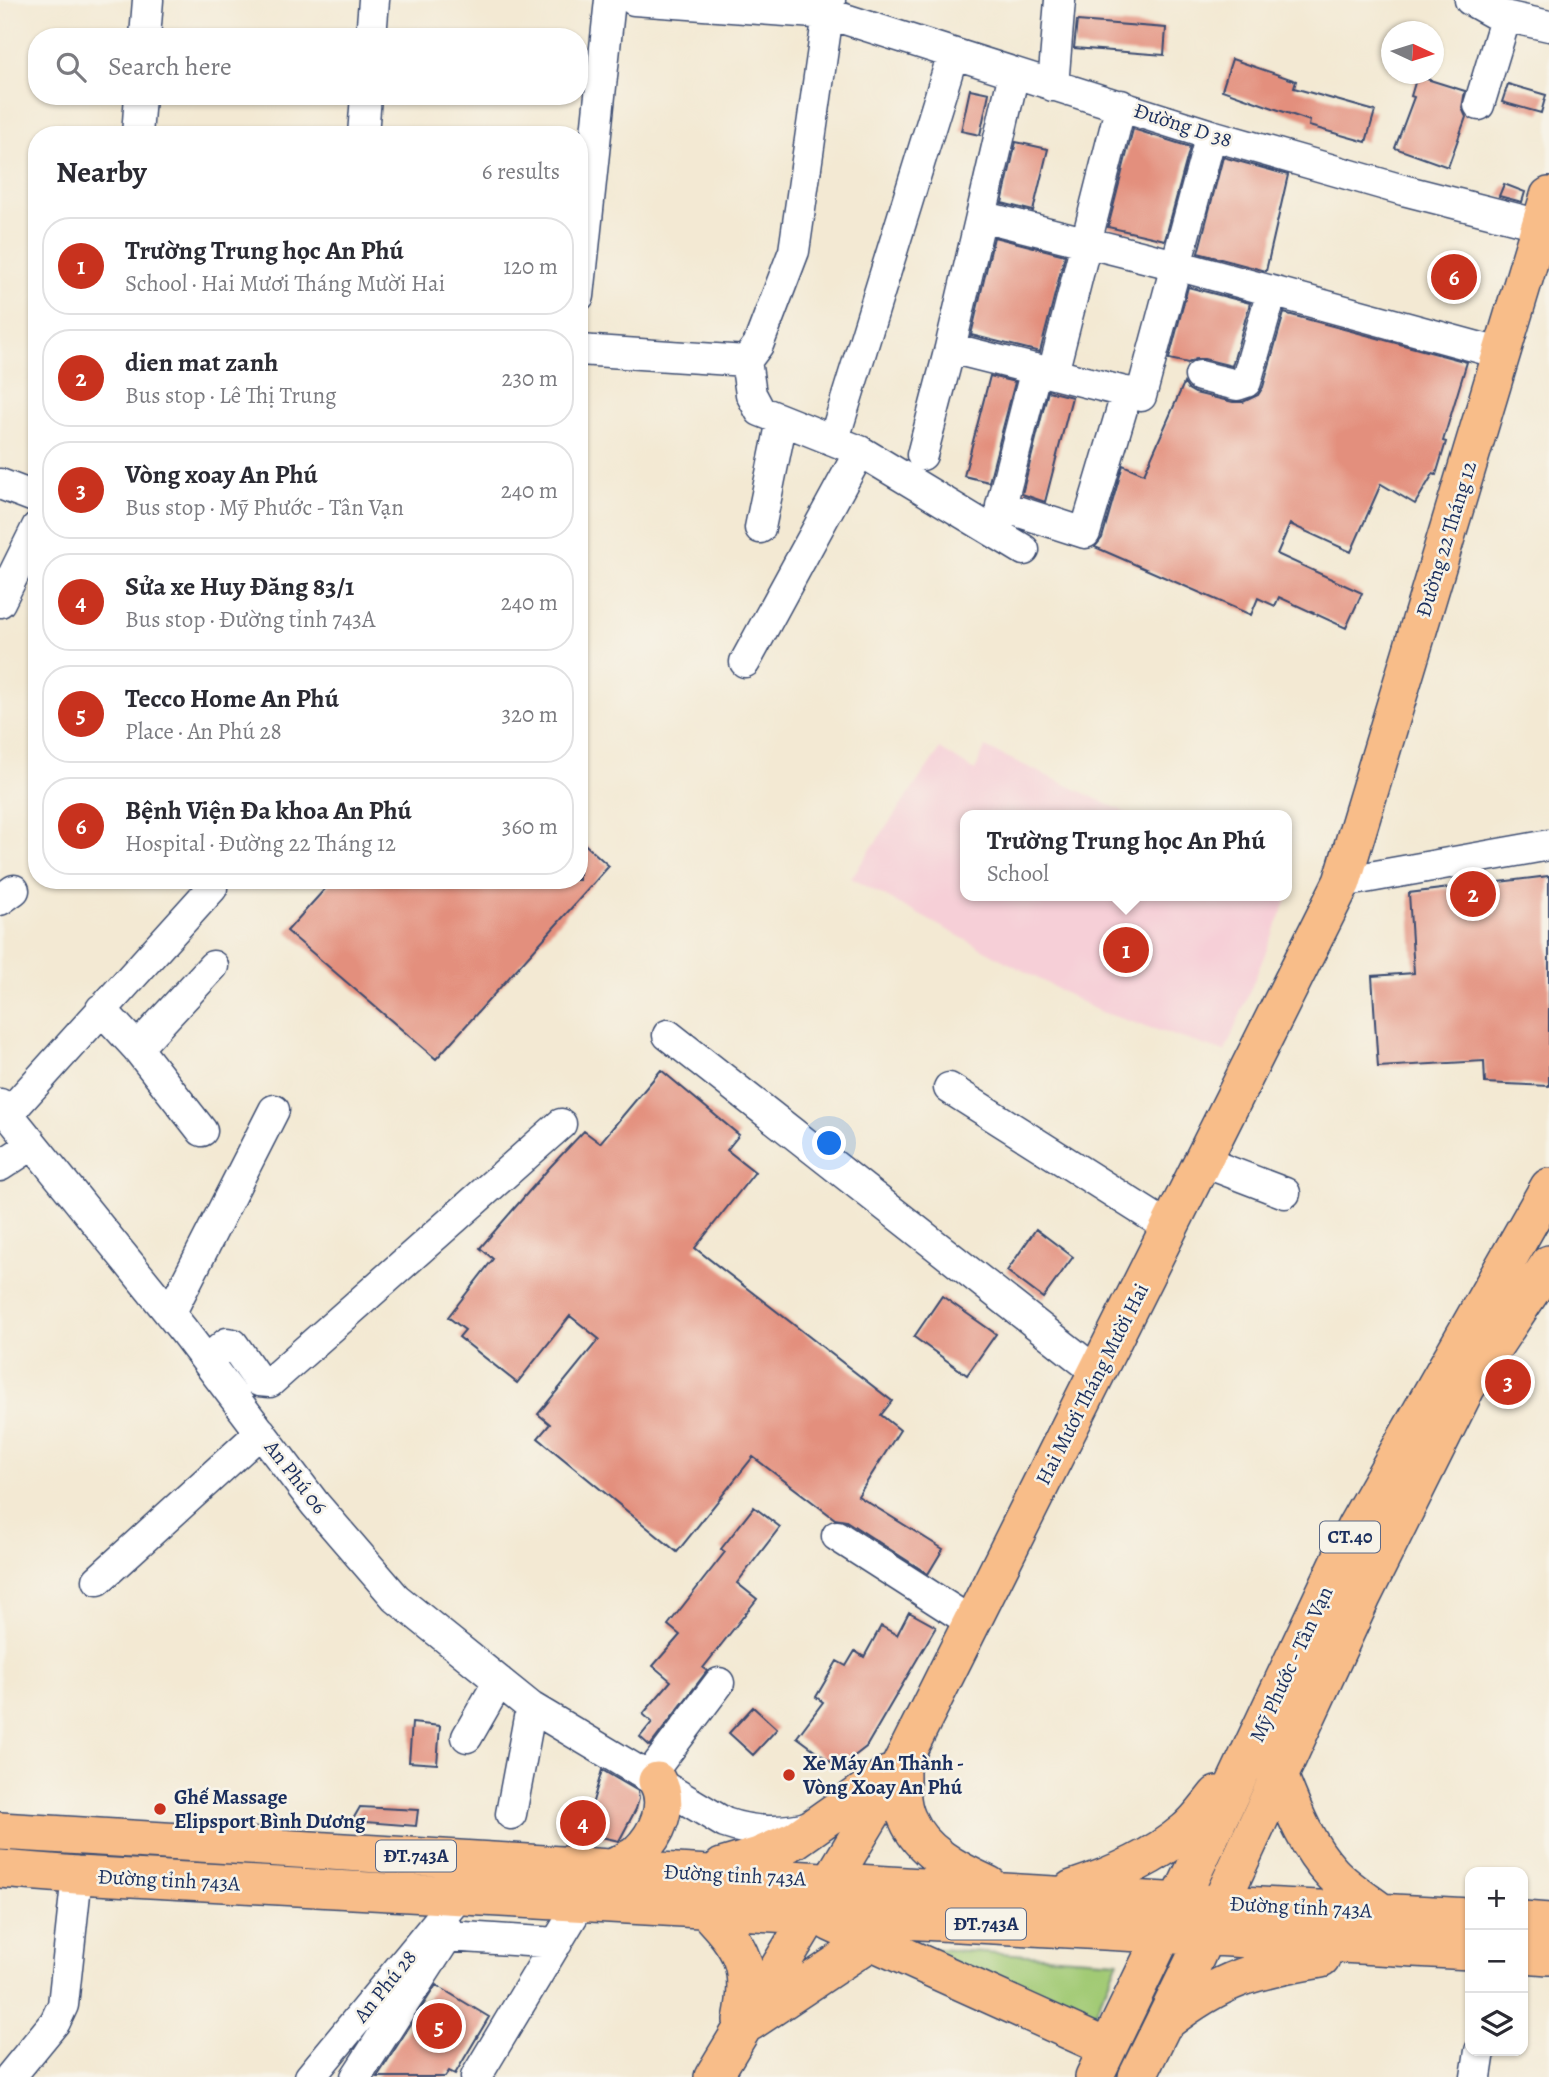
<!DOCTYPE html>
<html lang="en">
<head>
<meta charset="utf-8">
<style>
  body { margin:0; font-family:Alegreya,serif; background:#f7f7f7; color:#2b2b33 }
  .controls { position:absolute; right:21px; bottom:21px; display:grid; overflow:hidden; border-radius:14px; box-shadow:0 2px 5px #0004 }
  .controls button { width:63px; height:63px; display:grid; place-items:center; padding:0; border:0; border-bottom:2px solid #e1e1e2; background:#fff; color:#2b2b33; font:35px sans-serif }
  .compass { position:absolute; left:1381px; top:21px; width:63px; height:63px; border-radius:50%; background:#fff; box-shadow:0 2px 5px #0004; rotate:94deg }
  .you { position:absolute; left:830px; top:1144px; width:24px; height:24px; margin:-18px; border:5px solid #fff; border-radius:50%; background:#1a73e8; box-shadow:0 0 0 10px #1a73e833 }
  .badge { display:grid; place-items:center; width:46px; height:46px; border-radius:50%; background:#c8321e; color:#fff; font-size:23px; font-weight:700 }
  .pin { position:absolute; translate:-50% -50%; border:4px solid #fff; box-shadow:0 2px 7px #0006 }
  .popup { position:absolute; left:960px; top:810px; width:332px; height:91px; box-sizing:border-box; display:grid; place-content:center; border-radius:14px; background:#fff; filter:drop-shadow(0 2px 5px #0005); font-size:23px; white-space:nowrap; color:#7c7c81 }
  .popup b { font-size:26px; color:#2b2b33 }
  .popup::after { content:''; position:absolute; left:50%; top:100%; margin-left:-14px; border:14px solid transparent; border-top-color:#fff }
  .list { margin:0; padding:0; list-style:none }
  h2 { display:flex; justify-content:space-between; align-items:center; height:91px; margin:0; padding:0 28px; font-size:30px }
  h2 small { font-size:23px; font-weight:400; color:#7c7c81 }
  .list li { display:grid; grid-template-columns:46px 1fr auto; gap:21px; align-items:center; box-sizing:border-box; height:98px; margin:0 14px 14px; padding:0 14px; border:2px solid #e1e1e2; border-radius:28px }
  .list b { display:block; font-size:26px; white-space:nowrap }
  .list p { margin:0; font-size:23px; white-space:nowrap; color:#7c7c81 }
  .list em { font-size:23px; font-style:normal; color:#7c7c81 }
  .icon { flex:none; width:38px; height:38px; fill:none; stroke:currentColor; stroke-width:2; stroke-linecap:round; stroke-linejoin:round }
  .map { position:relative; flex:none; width:1549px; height:2077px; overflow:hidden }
  .search { position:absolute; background:#fff; box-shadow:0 2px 5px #0004; left:28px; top:28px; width:560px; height:77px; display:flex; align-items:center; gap:18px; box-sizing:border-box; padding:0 24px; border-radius:28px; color:#7c7c81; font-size:26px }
  .panel { position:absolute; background:#fff; box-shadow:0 2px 5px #0004; left:28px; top:126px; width:560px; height:763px; border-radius:28px }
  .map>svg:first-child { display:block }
  .built { fill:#f6cfd7 }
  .green { fill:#a2ca75; stroke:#5e7c6a; stroke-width:2 }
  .building { fill:#e38f7d }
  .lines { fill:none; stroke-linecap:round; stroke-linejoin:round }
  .minor-casing { stroke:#3b4b70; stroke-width:33 }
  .major-casing { stroke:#3b4b70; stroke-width:40 }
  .minor { stroke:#fff; stroke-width:30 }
  .major { stroke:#f8bd89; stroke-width:37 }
  .poi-dot { fill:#c8321e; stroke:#f7f3e8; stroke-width:2.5 }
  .labels { text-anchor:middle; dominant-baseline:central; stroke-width:5; stroke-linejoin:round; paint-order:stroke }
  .shield { fill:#f7f3e8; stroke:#5d6a87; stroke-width:2 }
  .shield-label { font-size:19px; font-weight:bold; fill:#1b2f5e }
  .street-label { font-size:21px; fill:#1b2f5e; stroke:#f7f3e8 }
  .poi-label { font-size:21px; font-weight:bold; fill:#1b2f5e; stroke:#f7f3e8; text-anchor:start }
</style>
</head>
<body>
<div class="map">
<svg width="1549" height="2077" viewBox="0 0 1549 2077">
  <rect width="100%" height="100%" fill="#f7f3e8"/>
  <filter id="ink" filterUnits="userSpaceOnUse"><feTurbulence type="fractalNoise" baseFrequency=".0143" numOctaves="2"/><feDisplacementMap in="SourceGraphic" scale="14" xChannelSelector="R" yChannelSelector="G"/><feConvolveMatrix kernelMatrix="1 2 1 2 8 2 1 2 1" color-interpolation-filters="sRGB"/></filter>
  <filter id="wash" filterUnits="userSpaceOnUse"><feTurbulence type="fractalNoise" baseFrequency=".00686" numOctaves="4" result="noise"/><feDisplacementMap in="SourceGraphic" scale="28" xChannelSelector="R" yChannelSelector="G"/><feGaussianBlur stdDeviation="1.57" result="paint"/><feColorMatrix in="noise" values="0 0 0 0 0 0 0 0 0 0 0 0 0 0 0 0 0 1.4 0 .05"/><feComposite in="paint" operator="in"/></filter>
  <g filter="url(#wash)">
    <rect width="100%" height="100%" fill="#f3e9d3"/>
    <path class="built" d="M985,747L1131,815H965V896H1287V888L1291,890L1225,1052L1098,1011L851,878L940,749L975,771Z"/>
    <path class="green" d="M923,1948L1118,1961L1088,2028Z"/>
    <g id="blocks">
      <path class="building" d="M1077,21L1166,28L1164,55L1074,48Z
        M1232,59L1296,81L1294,88L1375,111L1366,142L1309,126L1310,121L1222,90Z
        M1417,76L1465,91L1462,108L1466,117L1448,167L1395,148L1414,97L1411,96Z
        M1508,84L1546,95L1541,113L1502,102Z
        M970,89L989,93L980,135L961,131Z
        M1133,129L1190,147L1165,240L1108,227Z
        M1016,142L1048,149L1033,211L1002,203Z
        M1223,157L1288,175L1266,271L1198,253Z
        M1504,184L1525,192L1522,202L1499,196Z
        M994,237L1065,255L1040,352L971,335Z
        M1188,287L1250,303L1232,366L1204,359H1196L1188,363L1169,359Z
        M1284,313L1467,362L1443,441L1446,442L1436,475L1433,474L1415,504L1381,484L1351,552L1290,524L1277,554L1362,593L1346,628L1279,597L1275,606L1258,598L1251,615L1095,547L1102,538L1123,465L1144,474L1184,383L1188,389L1195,393L1233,402H1243L1258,395L1263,387Z
        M990,376L1015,382L989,482L964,476Z
        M1048,391L1072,397L1045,502L1022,494Z
        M579,839L609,866L436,1059L287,931L333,880H579Z
        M1549,876V1086L1485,1083L1484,1061L1378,1067L1372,976L1414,973L1409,893Z
        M661,1070L739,1135L727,1150L755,1172L695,1248L892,1401L881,1415L900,1430L858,1496L943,1549L928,1574L846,1521L835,1519L753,1457L677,1552L538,1438L550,1424L538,1414L599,1339L570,1316L517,1383L459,1337L465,1330L448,1317L493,1259L480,1248L550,1167L584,1131L600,1143Z
        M1036,1229L1073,1257L1043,1298L1007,1271Z
        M942,1296L996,1334L967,1375L914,1337Z
        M754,1507L780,1527L737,1583L757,1599L703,1668L707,1671L650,1746L640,1737L652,1722L643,1714L671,1681L653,1666L680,1635L668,1625L725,1552L721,1549Z
        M909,1612L936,1627L866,1747L839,1768L797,1737L823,1702L816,1697L837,1661L846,1666L855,1651L864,1657L881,1626L897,1635Z
        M753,1707L777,1729L753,1755L729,1733Z
        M412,1723L440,1726L437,1764L409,1762Z
        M602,1770L638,1791L639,1799L636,1809L619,1841L584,1833Z
        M360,1807L418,1810L416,1826L352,1821Z
        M436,1985L489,2017L455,2074L449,2071L445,2077H377Z"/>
    </g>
  </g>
  <g filter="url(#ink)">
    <use href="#blocks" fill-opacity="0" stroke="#3b4b70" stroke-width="2"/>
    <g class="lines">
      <defs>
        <path id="minor" d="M634,0L829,14L1211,135L1403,190L1541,225
          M1470,0L1495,14L1549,26
          M145,37L148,0
          M371,37L374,0
          M1014,73L981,216L1176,265L1503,354
          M1053,86L1060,0
          M1479,105L1506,16
          M137,135L140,96
          M363,135L366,96
          M981,216L950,348L1141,396L1211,135
          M579,296L610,0
          M579,350L746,361L758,345L794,251L830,0
          M746,361L751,394L760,411L860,451L1024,550
          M1036,369L1001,506L1085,533L1127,392
          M1053,373L1121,105
          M1200,376L1237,385L1246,382L1272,291
          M834,439L953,54
          M922,455L950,348
          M0,484L37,498
          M760,528L782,420
          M0,602L37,527
          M745,662L860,451
          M1342,882L1549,845
          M0,900L14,890
          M101,1009L137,1048L202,1131
          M668,1035L1098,1373
          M137,1048L213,966
          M949,1088L1170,1228
          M0,1104L183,1330L315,1504L396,1598L531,1707L725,1823C751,1832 783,1834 810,1826
          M8,1114L212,888
          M1204,1162L1285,1193
          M0,1166L32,1145
          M170,1314L274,1110
          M207,1360L227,1343L233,1344L259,1381L270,1382L561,1124
          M837,1536L971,1622
          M98,1580L261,1432
          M467,1737L499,1681
          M649,1776L719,1683
          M511,1814L531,1707
          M448,1936L557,1943
          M10,2077L55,2022L63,2005L77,1875
          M310,2077L459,1896
          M356,2077L450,1932
          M476,2077L581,1902
          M1476,2077L1480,2051"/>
        <path id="major" d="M901,1764C901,1782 900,1802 907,1818C921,1852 958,1871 989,1885
          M1279,1775C1293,1810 1306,1845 1332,1873C1346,1888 1364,1899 1380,1911
          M0,1831L1054,1895L1470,1917
          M722,1867L759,1856L795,1840L887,1775
          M613,1868C621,1863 631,1859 638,1853C657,1835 671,1805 657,1781
          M0,1869L77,1875L1470,1951
          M1072,1889C1112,1876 1152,1859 1184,1832C1197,1822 1207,1807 1217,1795
          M705,1909C742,1948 753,1966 742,2020
          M1523,1920L1549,1922
          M831,1923L1108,2048
          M1523,1954L1549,1956
          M1167,2021C1222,1978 1254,1970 1321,1959
          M750,2022L888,1930
          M713,2077L897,1772L1342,882L1549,196
          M1094,2077L1208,1841L1355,1528L1549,1187
          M1137,2077L1193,1963L1362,1597L1466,1388L1549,1264"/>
      </defs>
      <use href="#minor" class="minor-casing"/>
      <use href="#major" class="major-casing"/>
      <use href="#minor" class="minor"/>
      <use href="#major" class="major"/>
    </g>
  </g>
  <g class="poi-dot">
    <circle cx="789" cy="1775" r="7"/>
    <circle cx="160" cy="1809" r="7"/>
  </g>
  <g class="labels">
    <g class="shield">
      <rect x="1320" y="1521.5" width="60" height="31" rx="5"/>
      <rect x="376" y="1840.5" width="80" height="31" rx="5"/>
      <rect x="946" y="1908.5" width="80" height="31" rx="5"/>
    </g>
    <g class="shield-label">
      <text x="1350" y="1537">CT.40</text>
      <text x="416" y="1856">ĐT.743A</text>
      <text x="986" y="1924">ĐT.743A</text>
    </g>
    <g class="street-label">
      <text transform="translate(1183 125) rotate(18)">Đường D 38</text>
      <text transform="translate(1446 539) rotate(-73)">Đường 22 Tháng 12</text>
      <text transform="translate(1092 1384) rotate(-63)">Hai Mươi Tháng Mười Hai</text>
      <text transform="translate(296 1477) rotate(52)">An Phú 06</text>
      <text transform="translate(1291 1664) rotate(-65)">Mỹ Phước - Tân Vạn</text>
      <text transform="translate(735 1875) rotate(3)">Đường tỉnh 743A</text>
      <text transform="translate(169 1880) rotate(3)">Đường tỉnh 743A</text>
      <text transform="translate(1301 1907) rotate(3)">Đường tỉnh 743A</text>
      <text transform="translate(385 1986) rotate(-51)">An Phú 28</text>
    </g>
    <g class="poi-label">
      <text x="803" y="1763">Xe Máy An Thành -<tspan x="803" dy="24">Vòng Xoay An Phú</tspan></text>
      <text x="174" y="1797">Ghế Massage<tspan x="174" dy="24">Elipsport Bình Dương</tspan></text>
    </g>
  </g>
</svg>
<div class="controls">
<button>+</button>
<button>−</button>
<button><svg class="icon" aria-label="layers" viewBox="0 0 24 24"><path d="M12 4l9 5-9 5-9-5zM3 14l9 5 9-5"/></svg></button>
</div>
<svg class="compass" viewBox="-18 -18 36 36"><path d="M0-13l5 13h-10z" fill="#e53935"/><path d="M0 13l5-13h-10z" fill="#7c7c81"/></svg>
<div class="you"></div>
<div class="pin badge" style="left:1126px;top:950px">1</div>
<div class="popup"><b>Trường Trung học An Phú</b>School</div>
<div class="pin badge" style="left:1473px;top:894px">2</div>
<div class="pin badge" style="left:1508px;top:1382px">3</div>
<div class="pin badge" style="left:583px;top:1823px">4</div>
<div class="pin badge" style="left:439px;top:2026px">5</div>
<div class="pin badge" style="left:1454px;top:277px">6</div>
<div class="search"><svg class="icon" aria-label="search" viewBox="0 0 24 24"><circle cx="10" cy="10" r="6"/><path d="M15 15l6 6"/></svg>Search here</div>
<section class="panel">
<h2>Nearby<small>6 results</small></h2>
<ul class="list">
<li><span class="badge">1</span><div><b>Trường Trung học An Phú</b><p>School · Hai Mươi Tháng Mười Hai</p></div><em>120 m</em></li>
<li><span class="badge">2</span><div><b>dien mat zanh</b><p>Bus stop · Lê Thị Trung</p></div><em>230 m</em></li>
<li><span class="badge">3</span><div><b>Vòng xoay An Phú</b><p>Bus stop · Mỹ Phước - Tân Vạn</p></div><em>240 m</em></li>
<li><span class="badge">4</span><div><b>Sửa xe Huy Đăng 83/1</b><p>Bus stop · Đường tỉnh 743A</p></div><em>240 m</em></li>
<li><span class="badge">5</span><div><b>Tecco Home An Phú</b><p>Place · An Phú 28</p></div><em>320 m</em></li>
<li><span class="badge">6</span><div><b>Bệnh Viện Đa khoa An Phú</b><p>Hospital · Đường 22 Tháng 12</p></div><em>360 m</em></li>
</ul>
</section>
</div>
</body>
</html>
